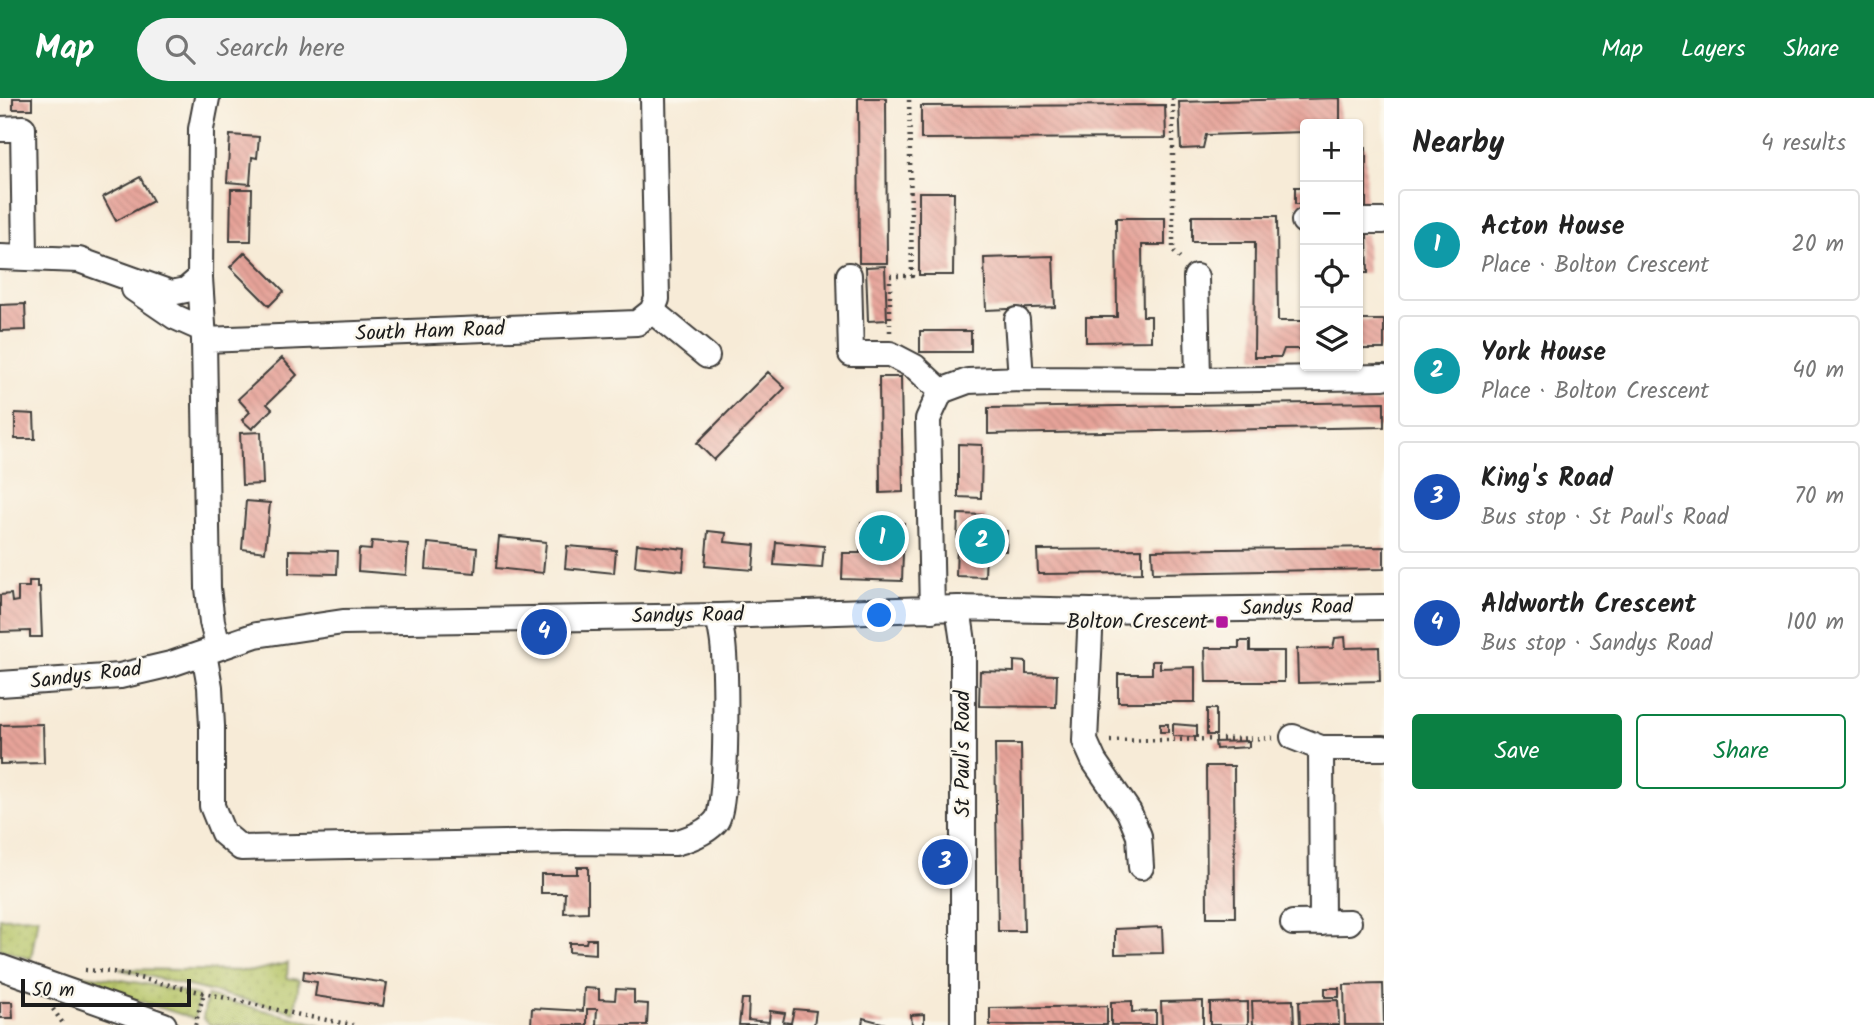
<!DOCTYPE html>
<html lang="en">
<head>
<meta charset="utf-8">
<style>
  body { margin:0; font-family:Kalam,sans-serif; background:#f2f2f2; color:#222 }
  .controls { position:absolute; right:21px; top:21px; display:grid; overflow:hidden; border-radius:7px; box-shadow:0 2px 5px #0004 }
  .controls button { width:63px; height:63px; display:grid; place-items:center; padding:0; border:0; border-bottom:2px solid #e0e0e0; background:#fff; color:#222; font:35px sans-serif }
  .scale { position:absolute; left:21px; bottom:18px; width:170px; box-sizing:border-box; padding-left:7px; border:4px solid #1c1c1c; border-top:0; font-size:19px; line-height:24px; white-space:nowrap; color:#1c1c1c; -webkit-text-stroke:5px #fbf7ec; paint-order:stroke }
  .you { position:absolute; left:880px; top:518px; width:24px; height:24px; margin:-18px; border:5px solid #fff; border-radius:50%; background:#1a73e8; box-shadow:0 0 0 10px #1a73e833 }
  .badge { display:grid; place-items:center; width:46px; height:46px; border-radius:50%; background:#0b8043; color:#fff; font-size:23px; font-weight:700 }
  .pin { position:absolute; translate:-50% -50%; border:4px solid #fff; box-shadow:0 2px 7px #0006 }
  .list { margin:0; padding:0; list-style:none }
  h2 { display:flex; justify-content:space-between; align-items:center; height:91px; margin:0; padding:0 28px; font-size:30px }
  h2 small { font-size:23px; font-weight:400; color:#767676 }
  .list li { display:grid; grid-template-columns:46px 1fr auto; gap:21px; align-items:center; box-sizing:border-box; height:112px; margin:0 14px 14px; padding:0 14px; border:2px solid #e0e0e0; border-radius:7px }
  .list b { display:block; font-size:26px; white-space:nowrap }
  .list p { margin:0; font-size:23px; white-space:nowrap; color:#767676 }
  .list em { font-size:23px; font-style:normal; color:#767676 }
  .actions { display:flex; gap:14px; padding:21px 28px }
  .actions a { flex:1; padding:16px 0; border:2px solid #0b8043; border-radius:7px; text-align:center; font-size:24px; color:#0b8043 }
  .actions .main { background:#0b8043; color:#fff }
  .icon { flex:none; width:38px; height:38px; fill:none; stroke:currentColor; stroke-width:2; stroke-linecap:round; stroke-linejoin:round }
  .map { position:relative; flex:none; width:1384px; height:927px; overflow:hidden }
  header { display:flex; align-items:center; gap:42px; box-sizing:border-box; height:98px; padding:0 35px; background:#0b8043; color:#fff }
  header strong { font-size:33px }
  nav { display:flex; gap:38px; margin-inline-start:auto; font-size:24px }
  .search { width:490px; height:63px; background:#f2f2f2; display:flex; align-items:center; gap:18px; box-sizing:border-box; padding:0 24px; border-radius:38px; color:#767676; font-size:26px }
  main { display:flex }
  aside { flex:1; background:#fff }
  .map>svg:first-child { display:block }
  .grass { fill:url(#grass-dots); stroke:#697042; stroke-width:2 }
  .building { fill:url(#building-back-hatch) }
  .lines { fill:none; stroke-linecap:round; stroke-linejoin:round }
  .minor-casing { stroke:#3d3b38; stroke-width:28 }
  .path { stroke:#3d3b38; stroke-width:4.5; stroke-dasharray:2 5; stroke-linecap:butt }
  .minor { stroke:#fff; stroke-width:24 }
  .poi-dot { fill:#b5179e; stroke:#fbf7ec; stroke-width:2.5 }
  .labels { text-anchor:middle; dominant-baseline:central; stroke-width:5; stroke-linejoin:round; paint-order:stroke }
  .street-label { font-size:21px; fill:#1c1c1c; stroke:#fbf7ec }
  .poi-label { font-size:21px; fill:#1c1c1c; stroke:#fbf7ec; text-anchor:end }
</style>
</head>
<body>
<header>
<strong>Map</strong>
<div class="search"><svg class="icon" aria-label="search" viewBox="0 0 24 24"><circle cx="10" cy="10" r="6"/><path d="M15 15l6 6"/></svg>Search here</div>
<nav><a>Map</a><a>Layers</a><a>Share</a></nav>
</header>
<main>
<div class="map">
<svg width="1384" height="927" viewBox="0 0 1384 927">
  <defs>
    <pattern id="grass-dots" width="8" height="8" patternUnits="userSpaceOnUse" patternTransform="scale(1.75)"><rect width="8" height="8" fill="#b6c467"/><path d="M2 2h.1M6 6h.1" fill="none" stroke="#9ca859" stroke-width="1.8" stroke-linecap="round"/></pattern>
    <pattern id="building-back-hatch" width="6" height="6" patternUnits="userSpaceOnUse" patternTransform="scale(1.75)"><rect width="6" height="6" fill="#e6a399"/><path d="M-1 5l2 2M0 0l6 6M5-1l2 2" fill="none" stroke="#c58c83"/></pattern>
  </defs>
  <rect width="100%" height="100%" fill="#fbf7ec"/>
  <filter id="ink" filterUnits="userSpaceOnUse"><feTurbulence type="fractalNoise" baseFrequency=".0143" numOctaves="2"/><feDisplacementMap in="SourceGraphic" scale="14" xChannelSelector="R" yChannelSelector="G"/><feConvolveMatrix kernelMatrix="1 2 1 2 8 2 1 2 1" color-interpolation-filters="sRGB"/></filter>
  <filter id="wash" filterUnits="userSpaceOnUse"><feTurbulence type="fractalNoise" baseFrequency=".00686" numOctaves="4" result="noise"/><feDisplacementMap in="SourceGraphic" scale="28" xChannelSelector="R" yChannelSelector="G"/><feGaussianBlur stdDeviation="1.57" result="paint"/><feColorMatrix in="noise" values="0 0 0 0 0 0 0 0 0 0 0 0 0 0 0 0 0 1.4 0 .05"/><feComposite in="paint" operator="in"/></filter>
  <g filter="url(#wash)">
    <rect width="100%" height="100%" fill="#f7ebd7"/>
    <path class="grass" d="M38,819L31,861L0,851V820Z
      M288,865L287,880L299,882L295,914L119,871L253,873Z
      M53,875C106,878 148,885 199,898L195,921Z
      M207,898L322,927H210L203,920Z"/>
    <g id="blocks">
      <path class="building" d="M13,0H32V11H13Z
        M858,0H886L887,165H859Z
        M1340,0V26H1305V34L1206,37L1203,50L1181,51L1179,4Z
        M1165,7L1166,40L921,41V8Z
        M230,37L259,39L257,60L252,59L250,86L227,84Z
        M1358,49H1366V118H1358Z
        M140,79L153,103L116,123L103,99Z
        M1295,89H1305V106H1295Z
        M231,91H252L251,143H230Z
        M919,94H954L953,177H919Z
        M1192,118H1277L1278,223H1305V251H1284L1281,259H1254L1255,144H1192Z
        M1116,120H1165V147H1142L1143,218H1151V243L1086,244V219H1117Z
        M1358,136H1367L1368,175H1358Z
        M245,154L284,193L269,208L230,169Z
        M1053,158L1055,209L986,212L984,160Z
        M885,168L887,222L868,223L866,169Z
        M25,206L26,232L0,233V207Z
        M1358,222H1384V251H1358Z
        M920,233H971V254H920Z
        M282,260L297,277L267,306L272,311L252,331L242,322L250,314L238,301Z
        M768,274L785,290L714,362L697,345Z
        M879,279H901L903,394L880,395Z
        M1384,304V329L988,336V310Z
        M15,315L34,316L35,341H15Z
        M261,334L263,386L242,387L240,335Z
        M958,346L982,347L981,400L958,399Z
        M246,403L270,405L265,454L242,451Z
        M958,416L986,417V433H1007L1006,453L986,452L985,479L956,478Z
        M861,424L904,425L902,483L842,481L843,455H860Z
        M708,433L726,435L725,444L755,447L753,472L705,468Z
        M499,439L546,444L543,475L496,470Z
        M372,443L408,446L406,477L358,473L359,451L371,452Z
        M776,444L824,448L822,470L774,467Z
        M428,445L477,450L475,475L426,471Z
        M637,446L685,451L683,473L635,468Z
        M567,448L616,452L614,475L565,470Z
        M1384,449V471L1153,475L1152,452Z
        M1142,451V475L1038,476L1037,452Z
        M289,452L338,453L337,476L289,475Z
        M29,483H37V489H40L42,539H30V533L0,534V497L11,496L12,504L18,503V489H29Z
        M1345,539L1346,550L1379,549L1380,583L1298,585L1297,551L1333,550L1335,540Z
        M1239,543H1250V553H1284V584H1206L1205,550H1239Z
        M1014,563L1026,564V576L1057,577L1056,609L979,608L980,573L1014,574Z
        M1152,563H1160V570L1195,569V604H1118V576H1152Z
        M1207,611H1216V637H1207Z
        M43,626L44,665L0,666V627Z
        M1160,626H1168V634H1160Z
        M1173,626L1197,628V639L1173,638Z
        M1249,643V649L1216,651L1215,644Z
        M995,646H1021L1024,833H998Z
        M1206,668H1234L1235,819H1207Z
        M577,769H588V814L564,815L565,795H541V776H577Z
        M1162,829L1163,855L1115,856V831Z
        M587,841H596V856L569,854V845H586Z
        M304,873L387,885L383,908L315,898L317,884L303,882Z
        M1383,886L1384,927H1345L1344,887Z
        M584,890L599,891V901L615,902L616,891L634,892V905L648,906L647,927H596L597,911H587V927H531L532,910L583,913Z
        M1325,890H1339V899H1325Z
        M742,901H749L748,922L769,924L770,913L785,915L783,924L791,925L794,911L816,913L814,927H739Z
        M1293,902L1294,927H1253L1252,903Z
        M1338,902L1339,927H1300L1299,903Z
        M1132,903V914L1156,913V927H1111V904Z
        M1203,903V927H1162L1161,904Z
        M0,904H12L13,920H0Z
        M1248,904V927H1210V905Z
        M1107,908V927H990V910Z
        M924,916V927H912L911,917Z
        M863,920L886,926V927H862Z"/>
    </g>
  </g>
  <g filter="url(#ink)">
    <use href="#blocks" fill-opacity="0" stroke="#3d3b38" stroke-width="2"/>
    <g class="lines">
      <defs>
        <path id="minor" d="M207,0L201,31L200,180L204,242L208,490L212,524L218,548
          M0,31L23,30L25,158
          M1304,123H1305
          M1358,123H1384
          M0,159L79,162L171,195L186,192L200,180
          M849,177L851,256H890L915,269L941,293
          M1196,179L1198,282
          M134,191L175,219L202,231
          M652,213L707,258
          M1017,222L1021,281
          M204,242L637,225L652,213L657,201L653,0
          M958,510L963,544V927
          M932,512L928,321L941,293L968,283L1021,281L1198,282L1384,279
          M1091,513L1085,643L1094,663L1129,714L1139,738L1141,769
          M204,555L210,589L212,628V708L223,735L241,750L564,744L675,745C689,741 708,734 717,722C728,706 726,570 723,545C722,536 720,527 718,518
          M0,586L120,578L171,566L256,537L343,524L718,518L958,510L1091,513L1384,509
          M1293,639L1321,650H1384
          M1321,650L1322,825
          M1293,825L1349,824
          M0,869L164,927"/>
      </defs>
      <use href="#minor" class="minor-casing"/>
      <path class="path" d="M1173,0V153L1182,162
        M890,234V178H912L909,0
        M1110,643L1273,640
        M85,872L113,874L300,917L353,927
        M53,911L64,927
        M195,927L204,895"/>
      <use href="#minor" class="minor"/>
    </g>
  </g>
  <rect class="poi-dot" x="1215" y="517" width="14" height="14" rx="3.5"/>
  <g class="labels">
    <g class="street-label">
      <text transform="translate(430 234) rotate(-2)">South Ham Road</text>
      <text transform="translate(1297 510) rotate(-1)">Sandys Road</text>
      <text transform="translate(688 518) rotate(-1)">Sandys Road</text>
      <text transform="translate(86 578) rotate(-7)">Sandys Road</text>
      <text transform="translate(963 656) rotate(-90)">St Paul's Road</text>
    </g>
    <g class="poi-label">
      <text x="1208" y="524">Bolton Crescent</text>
    </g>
  </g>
</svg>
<div class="controls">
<button>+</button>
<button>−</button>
<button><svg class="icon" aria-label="locate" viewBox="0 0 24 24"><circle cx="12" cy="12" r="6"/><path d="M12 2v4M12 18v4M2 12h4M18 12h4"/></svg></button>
<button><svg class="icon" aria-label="layers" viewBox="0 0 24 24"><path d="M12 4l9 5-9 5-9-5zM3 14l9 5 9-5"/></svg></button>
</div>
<div class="scale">50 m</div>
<div class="you"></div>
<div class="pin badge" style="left:882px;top:440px;background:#0f9aa8">1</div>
<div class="pin badge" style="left:982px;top:443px;background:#0f9aa8">2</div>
<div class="pin badge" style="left:945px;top:764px;background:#1a4fb4">3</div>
<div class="pin badge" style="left:544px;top:534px;background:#1a4fb4">4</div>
</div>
<aside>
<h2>Nearby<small>4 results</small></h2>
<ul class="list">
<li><span class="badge" style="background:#0f9aa8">1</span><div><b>Acton House</b><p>Place · Bolton Crescent</p></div><em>20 m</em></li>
<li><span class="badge" style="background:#0f9aa8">2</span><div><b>York House</b><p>Place · Bolton Crescent</p></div><em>40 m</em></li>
<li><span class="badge" style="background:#1a4fb4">3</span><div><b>King's Road</b><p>Bus stop · St Paul's Road</p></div><em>70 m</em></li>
<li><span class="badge" style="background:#1a4fb4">4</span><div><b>Aldworth Crescent</b><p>Bus stop · Sandys Road</p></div><em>100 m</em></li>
</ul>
<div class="actions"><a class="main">Save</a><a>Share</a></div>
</aside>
</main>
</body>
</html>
